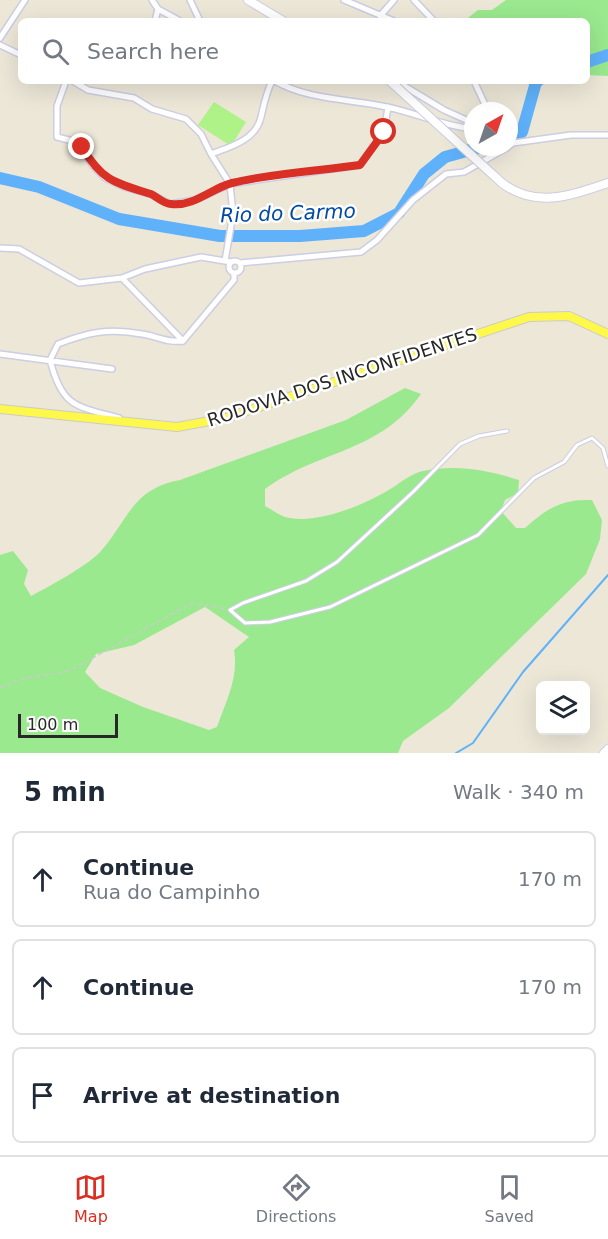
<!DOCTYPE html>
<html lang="en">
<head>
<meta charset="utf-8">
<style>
  body { margin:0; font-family:"DejaVu Sans",sans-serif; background:#f2f2f3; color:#1f2937 }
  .controls { position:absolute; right:18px; bottom:18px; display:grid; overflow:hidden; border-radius:9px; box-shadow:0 6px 24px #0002 }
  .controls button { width:54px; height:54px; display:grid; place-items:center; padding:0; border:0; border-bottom:2px solid #e0e1e3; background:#fff; color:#1f2937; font:30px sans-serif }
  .compass { position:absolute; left:464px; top:102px; width:54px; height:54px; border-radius:50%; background:#fff; box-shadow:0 6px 24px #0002; rotate:40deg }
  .scale { position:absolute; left:18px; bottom:15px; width:100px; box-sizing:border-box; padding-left:6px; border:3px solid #282828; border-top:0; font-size:16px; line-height:21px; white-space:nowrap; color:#282828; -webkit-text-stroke:4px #fff; paint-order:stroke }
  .stop { position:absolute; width:18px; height:18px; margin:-14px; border:4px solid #d93025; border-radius:50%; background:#fff }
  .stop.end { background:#d93025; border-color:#fff; box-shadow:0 2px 6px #0008 }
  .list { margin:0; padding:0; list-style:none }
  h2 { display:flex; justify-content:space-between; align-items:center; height:78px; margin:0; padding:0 24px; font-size:26px }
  h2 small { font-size:20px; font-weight:400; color:#747a83 }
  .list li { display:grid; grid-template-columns:39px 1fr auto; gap:18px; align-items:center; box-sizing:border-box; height:96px; margin:0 12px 12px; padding:0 12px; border:2px solid #e0e1e3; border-radius:9px }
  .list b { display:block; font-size:22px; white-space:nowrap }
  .list p { margin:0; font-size:20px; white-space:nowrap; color:#747a83 }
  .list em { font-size:20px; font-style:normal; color:#747a83 }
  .icon { flex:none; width:33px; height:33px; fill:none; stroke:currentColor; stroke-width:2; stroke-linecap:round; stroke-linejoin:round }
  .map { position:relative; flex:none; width:608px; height:753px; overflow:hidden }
  .search { position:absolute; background:#fff; box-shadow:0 6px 24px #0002; left:18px; right:18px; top:18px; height:66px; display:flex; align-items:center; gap:15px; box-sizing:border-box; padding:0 21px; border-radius:9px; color:#747a83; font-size:22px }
  .sheet { height:402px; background:#fff }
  nav { display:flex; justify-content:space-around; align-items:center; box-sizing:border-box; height:84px; border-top:2px solid #e0e1e3; background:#fff; font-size:16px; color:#747a83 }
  nav a { display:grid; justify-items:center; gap:3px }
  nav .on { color:#d93025 }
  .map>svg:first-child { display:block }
  .green { fill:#9ae98e; fill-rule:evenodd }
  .pitch { fill:#aff288 }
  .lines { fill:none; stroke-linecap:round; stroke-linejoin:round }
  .stream { stroke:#5fb1fa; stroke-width:2 }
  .river { stroke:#5fb1fa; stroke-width:12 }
  .lane-casing { stroke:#cdcde3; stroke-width:5 }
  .street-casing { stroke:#cdcde3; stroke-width:8 }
  .secondary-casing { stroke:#cdcde3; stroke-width:10 }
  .primary-casing { stroke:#cbcbcb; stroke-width:10 }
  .path { stroke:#cbcbcb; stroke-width:1.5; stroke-dasharray:4.5 3; stroke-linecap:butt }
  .lane { stroke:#fff; stroke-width:3 }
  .street { stroke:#fff; stroke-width:5 }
  .secondary { stroke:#fff; stroke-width:8 }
  .primary { stroke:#fef84b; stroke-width:8 }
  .secondary-bridge-casing { stroke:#cdcde3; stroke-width:10; stroke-linecap:butt }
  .secondary-bridge { stroke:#fff; stroke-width:8 }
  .route { stroke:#d93025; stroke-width:8 }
  .labels { text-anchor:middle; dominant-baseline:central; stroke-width:5; stroke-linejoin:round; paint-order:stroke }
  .street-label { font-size:18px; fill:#282828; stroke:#fff }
  .water-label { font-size:20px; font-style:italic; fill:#014aa3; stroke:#fff }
</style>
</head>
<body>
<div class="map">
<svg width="608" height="753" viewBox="0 0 608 753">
  <rect width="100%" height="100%" fill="#ece7d7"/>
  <path class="green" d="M506,0H608V76L587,75V21H464L478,10H492Z
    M405,388L421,394C380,453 318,450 265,489V506C273,510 281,517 290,518C320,523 361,506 387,491C398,485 411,473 423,471C456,464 488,470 519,480L518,493L505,500L501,511L516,528H525C548,508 561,499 592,500L602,520L600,539L586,574L449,708L403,741L398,753H0V555L13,551L28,570L24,584L31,596C48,587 89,565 101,551C129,519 132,489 180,480L346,420ZM205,607L249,637L234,650C239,677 226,701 217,727L209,730L143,707L100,688L85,672L96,654L134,645Z"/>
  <path class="pitch" d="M214,102L246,122L231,146L198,125Z"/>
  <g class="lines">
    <path class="stream" d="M456,753L473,743L523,672L608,575"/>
    <path class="river" d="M587,62L608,55
      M509,138L522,132L536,82L538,81
      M0,178L39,187L119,219L220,236H300L364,231L399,213L424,174L445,157L481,147"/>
    <defs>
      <path id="lane" d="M507,431L479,436L460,444L413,492L337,562L306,581L243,603L230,610L245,623L270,622L330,607L478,535L534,478L564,462L577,445L592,438L603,448L608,466"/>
      <path id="street" d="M152,0L158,9L180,21
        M190,0L200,21
        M344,0L394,21
        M414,0L434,21
        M380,16L394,0
        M155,21L158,9
        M0,38L25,0
        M0,45L21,55
        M66,81L57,106V137L77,142L93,166L105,178L124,187L153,195L170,204L195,200L230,184L233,214L225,261
        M73,81L88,90L134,98L152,109L186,119L201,134L211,154L230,184L360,165L384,132L388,107
        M275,81C308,100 350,99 387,107C416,113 443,126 473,129
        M396,81L444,110L473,123
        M474,81L488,111
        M509,146L513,143L571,135H608
        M211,154C230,147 256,140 261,117C264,104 266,93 272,81
        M0,248L19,249L79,283L122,278L145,269L201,257L231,262
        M229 267a6 6 0 1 1 12 0a6 6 0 1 1-12 0Z
        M240,263L361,252L377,240L413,200L446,174L464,172L508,147
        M122,278L183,341
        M183,341L234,280V273
        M0,354L112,369
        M119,418C75,406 62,407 50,360L58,344C89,332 109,328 142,334C157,336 166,343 183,341"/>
      <path id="secondary" d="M248,0L283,21
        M502,183C536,209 572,195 608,183
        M604,753L608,749"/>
      <path id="primary" d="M0,409L177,427L226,418L529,317L569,316L608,334"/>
    </defs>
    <use href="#lane" class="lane-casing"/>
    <use href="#street" class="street-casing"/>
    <use href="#secondary" class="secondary-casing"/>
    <use href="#primary" class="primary-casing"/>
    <path class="path" d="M0,688L21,679L69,671L192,603L226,609"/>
    <use href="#lane" class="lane"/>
    <use href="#street" class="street"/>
    <use href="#secondary" class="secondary"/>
    <use href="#primary" class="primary"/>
    <defs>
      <path id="secondary-bridge" d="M390,81L502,183"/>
    </defs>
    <use href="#secondary-bridge" class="secondary-bridge-casing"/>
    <use href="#secondary-bridge" class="secondary-bridge"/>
  </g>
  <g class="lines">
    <path class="route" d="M82,147C102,181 115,183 151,194C157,197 164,204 171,204C194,207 212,188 232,183C273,173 318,171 360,165L384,132"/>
  </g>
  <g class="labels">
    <g class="street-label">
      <text transform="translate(342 377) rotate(-18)">RODOVIA DOS INCONFIDENTES</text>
    </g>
    <g class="water-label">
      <text transform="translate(288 213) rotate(-2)">Rio do Carmo</text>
    </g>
  </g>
</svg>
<div class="controls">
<button><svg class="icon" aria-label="layers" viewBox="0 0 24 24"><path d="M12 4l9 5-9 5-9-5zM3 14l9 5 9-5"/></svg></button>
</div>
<svg class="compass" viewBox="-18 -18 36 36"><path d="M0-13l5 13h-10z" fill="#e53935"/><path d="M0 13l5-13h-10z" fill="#747a83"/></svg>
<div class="scale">100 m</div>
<div class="stop" style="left:384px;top:132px"></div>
<div class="stop end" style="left:82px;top:147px"></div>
<div class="search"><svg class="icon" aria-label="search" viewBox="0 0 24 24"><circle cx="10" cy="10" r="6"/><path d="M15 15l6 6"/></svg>Search here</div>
</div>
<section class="sheet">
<h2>5 min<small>Walk · 340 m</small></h2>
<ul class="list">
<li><svg class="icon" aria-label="ahead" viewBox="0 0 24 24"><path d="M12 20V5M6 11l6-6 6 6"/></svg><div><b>Continue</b><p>Rua do Campinho</p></div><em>170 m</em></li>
<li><svg class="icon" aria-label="ahead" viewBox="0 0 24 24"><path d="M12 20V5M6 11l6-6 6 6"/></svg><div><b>Continue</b></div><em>170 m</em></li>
<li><svg class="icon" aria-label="arrive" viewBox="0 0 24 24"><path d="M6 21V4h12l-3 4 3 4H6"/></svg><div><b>Arrive at destination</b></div></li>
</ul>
</section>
<nav>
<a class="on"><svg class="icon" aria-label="map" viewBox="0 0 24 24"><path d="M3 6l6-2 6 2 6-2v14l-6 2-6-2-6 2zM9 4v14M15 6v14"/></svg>Map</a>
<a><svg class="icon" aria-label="directions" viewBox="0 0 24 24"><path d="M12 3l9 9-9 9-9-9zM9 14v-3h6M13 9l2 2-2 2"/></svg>Directions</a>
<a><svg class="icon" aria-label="saved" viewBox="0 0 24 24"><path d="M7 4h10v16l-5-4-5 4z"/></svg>Saved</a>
</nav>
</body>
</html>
